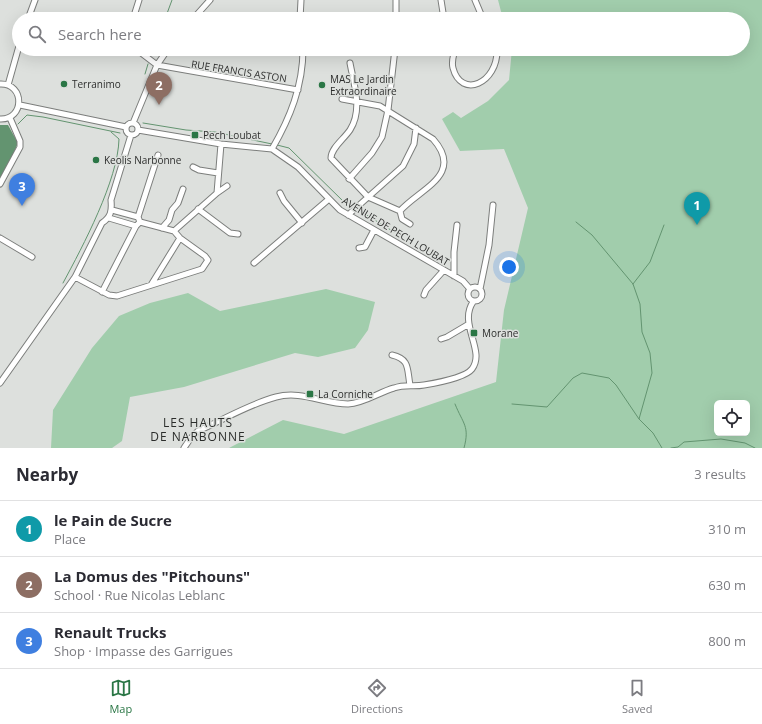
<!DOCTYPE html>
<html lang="en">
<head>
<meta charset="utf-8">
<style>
  body { margin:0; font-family:"Open Sans",sans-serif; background:#f2f2f3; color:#2b2b33 }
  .controls { position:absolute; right:12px; bottom:12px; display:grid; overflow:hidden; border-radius:6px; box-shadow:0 4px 16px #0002 }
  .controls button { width:36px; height:36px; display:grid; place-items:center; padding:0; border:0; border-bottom:1px solid #e1e1e2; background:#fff; color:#2b2b33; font:20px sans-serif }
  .you { position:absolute; left:509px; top:267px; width:14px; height:14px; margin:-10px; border:3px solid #fff; border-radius:50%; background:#1a73e8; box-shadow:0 0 0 6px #1a73e833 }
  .badge { display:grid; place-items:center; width:26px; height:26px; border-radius:50%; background:#2a7645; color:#fff; font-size:13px; font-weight:700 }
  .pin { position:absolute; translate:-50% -33px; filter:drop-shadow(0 1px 2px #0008) }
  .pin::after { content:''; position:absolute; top:21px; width:14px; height:12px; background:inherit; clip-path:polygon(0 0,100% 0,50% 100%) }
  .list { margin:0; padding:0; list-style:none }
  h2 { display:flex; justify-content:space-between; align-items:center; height:52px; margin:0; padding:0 16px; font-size:17px }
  h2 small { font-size:13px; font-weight:400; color:#7c7c81 }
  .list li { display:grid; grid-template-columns:26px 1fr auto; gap:12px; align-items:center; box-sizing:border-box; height:56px; padding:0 16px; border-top:1px solid #e1e1e2 }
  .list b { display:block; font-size:15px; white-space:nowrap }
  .list p { margin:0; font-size:13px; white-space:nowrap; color:#7c7c81 }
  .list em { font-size:13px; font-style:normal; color:#7c7c81 }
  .icon { flex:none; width:22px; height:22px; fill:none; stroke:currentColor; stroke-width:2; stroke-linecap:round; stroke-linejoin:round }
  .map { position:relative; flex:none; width:762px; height:448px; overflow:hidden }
  .search { position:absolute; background:#fff; box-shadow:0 4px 16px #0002; left:12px; right:12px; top:12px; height:44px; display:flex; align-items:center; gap:10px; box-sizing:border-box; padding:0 14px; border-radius:22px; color:#7c7c81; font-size:15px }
  .sheet { height:220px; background:#fff }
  nav { display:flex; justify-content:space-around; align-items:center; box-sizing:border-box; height:56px; border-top:1px solid #e1e1e2; background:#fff; font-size:11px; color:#7c7c81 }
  nav a { display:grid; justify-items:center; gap:2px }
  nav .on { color:#2a7645 }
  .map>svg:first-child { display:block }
  .green { fill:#a1cdac; fill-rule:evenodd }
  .water { fill:#639470 }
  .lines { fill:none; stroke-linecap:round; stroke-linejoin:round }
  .stream { stroke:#639470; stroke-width:1 }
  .minor-casing { stroke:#7c7e7c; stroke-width:7 }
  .minor { stroke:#fff; stroke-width:5 }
  .poi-dot { fill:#2a7645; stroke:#dde0dd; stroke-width:1.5 }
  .labels { text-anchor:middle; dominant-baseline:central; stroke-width:3; stroke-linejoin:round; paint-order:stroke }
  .street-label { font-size:10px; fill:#2d2e2d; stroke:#dde0dd }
  .poi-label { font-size:10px; fill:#2d2e2d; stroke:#dde0dd; text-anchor:start }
  .quarter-label { font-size:12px; letter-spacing:1px; fill:#2b2d2b; stroke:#dde0dd }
</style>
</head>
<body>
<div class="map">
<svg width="762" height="448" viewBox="0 0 762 448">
  <rect width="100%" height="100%" fill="#dde0dd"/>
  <path class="green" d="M498,0H762V448H229L283,420L344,434L496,382L504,310L528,208L504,149L460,151L442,119L453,112L461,118L488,101L509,80L512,49H743V19H503ZM717,403H747V433H717Z
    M326,289L375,302L368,330L355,348L318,357L295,353L184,387L130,397L122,441L112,448H51L53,410L92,348L119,316L150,303L188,293L220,311Z"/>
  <path class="water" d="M0,125H8L18,143L8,166L0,178Z"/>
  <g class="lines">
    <path class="stream" d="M165,19L172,0
      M150,55L153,49
      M145,74L148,64
      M143,123L186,130L215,132L272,144
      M18,124L27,115L43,117L120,133
      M277,145L289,148L345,203L354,208
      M357,209L394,232
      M576,222L592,235L633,284L640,304L642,332L650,353L652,373L639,419L653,433L662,448
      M63,283C83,246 118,180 119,139L111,132
      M633,284L650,262L664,225
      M455,404C463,424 470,426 464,448
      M512,404L547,407L573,378L582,373L609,378L616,385L639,419
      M671,448L678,447L684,442L721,439L745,443L755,448"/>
    <defs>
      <path id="minor" d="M441,0L444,19
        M475,0L483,19
        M28,19L35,0
        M133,19L139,0
        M193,19L210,0
        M300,19L301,0
        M396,19V0
        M136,49L157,65L298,90
        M455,49C454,55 451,61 453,68C461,99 498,84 497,49
        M350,63C354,85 363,110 350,130C344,139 331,148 331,158L368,197L400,211
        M0,84C25,83 25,120 0,119
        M8,85L19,46
        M342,99L380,106L433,139C465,175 419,189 400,211L402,219L410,224
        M20,105L126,127
        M126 129a6 6 0 1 1 12 0a6 6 0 1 1-12 0Z
        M133,123L157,65L168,49
        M138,130L221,144L272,149L298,167L340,210L463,281L470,289
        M272,149C290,118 303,86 303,49
        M193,167L199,170L218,173
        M349,179L372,153L382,137L388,110L395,49
        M0,184L20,147V141L10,118
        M217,193L227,186
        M280,193L284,201L302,223
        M198,209L230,233L238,234
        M348,215L403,166L414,144L416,128
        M138,217L158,155
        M109,218L136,226L140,222L138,217L112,210
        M140,222L174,231
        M162,228L169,220L172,210L178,203L183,189
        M174,231L217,193L221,144
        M0,238L32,257
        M359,248L365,247L374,230
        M254,263L329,199
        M454,276V252L457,225
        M75,277L109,295L117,296L202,269L208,260L205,256L180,238L174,231
        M151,285L180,238
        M468 294a7 7 0 1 1 14 0a7 7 0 1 1-14 0Z
        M480,289L489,245L493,205
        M102,292L136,226
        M424,295L426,290L444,270
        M441,339L447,337L469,324
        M392,355C410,359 407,369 410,385
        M0,383L75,277L102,223C111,217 112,211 111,200L131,135
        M184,448L190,439L198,431C223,420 249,404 276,397C301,390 324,404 348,404C365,403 379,392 394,388C405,384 414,387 424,385C436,383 465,378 472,369C486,351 458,324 473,302"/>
    </defs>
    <use href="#minor" class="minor-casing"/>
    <use href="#minor" class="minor"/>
  </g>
  <g class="poi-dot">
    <circle cx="64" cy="84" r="4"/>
    <circle cx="322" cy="85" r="4"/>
    <rect x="191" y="131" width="8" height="8" rx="2"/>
    <circle cx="96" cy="160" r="4"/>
    <rect x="470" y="329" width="8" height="8" rx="2"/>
    <rect x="306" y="390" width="8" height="8" rx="2"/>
  </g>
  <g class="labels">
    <g class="street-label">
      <text transform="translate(239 71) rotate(9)">RUE FRANCIS ASTON</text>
      <text transform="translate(396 231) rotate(31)">AVENUE DE PECH LOUBAT</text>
    </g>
    <g class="poi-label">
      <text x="330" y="79">MAS Le Jardin<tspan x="330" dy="12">Extraordinaire</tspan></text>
      <text x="72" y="84">Terranimo</text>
      <text x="203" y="135">Pech Loubat</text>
      <text x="104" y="160">Keolis Narbonne</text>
      <text x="482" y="333">Morane</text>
      <text x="318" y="394">La Corniche</text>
    </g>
    <g class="quarter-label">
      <text x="198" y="422">LES HAUTS<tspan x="198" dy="14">DE NARBONNE</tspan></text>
    </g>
  </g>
</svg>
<div class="controls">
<button><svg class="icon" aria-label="locate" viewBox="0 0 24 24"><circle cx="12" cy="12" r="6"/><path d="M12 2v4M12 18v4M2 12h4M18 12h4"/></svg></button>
</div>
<div class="you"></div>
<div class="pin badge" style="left:697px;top:225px;background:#0f9aa8">1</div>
<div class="pin badge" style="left:159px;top:105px;background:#8d6e63">2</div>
<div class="pin badge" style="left:22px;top:206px;background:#3f7fe0">3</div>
<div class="search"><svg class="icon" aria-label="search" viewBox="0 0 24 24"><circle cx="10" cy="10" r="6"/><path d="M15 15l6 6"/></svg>Search here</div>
</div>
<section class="sheet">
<h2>Nearby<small>3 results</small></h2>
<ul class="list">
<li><span class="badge" style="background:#0f9aa8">1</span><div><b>le Pain de Sucre</b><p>Place</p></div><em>310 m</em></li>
<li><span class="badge" style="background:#8d6e63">2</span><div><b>La Domus des &quot;Pitchouns&quot;</b><p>School · Rue Nicolas Leblanc</p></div><em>630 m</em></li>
<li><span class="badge" style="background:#3f7fe0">3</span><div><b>Renault Trucks</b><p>Shop · Impasse des Garrigues</p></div><em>800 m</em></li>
</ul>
</section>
<nav>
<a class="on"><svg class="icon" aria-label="map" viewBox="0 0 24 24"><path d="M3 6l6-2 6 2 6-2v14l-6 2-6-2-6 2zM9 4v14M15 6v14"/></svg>Map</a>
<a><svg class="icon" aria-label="directions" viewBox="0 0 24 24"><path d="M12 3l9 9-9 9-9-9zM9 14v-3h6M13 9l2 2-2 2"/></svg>Directions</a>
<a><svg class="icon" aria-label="saved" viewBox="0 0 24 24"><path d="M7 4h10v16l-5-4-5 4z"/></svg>Saved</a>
</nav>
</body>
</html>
